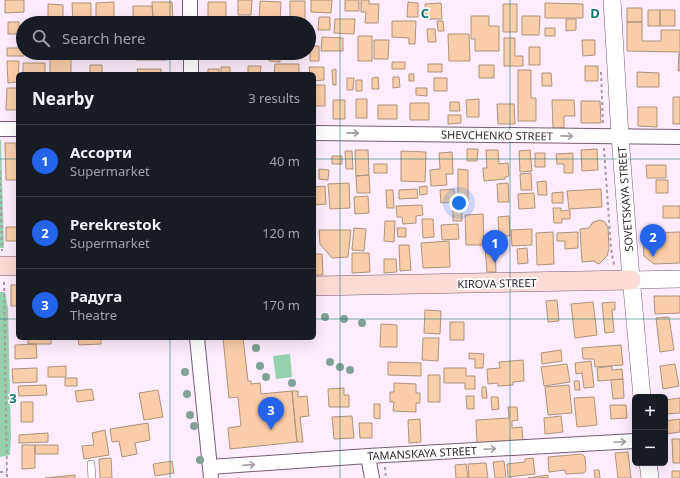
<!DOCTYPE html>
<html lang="en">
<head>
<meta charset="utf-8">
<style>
  body { margin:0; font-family:"Noto Sans",sans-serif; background:#20242c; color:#f1f3f6 }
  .controls { position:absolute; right:12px; bottom:12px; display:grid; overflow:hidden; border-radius:6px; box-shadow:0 4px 16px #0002 }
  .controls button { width:36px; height:36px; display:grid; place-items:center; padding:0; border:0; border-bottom:1px solid #363941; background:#171b24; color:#f1f3f6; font:20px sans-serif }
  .you { position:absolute; left:459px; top:203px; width:14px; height:14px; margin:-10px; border:3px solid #fff; border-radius:50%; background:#1a73e8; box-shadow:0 0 0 6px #1a73e833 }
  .badge { display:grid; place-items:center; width:26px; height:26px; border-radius:50%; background:#2563eb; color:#fff; font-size:13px; font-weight:700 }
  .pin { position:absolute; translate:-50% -33px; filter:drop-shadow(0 1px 2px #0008) }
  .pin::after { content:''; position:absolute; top:21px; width:14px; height:12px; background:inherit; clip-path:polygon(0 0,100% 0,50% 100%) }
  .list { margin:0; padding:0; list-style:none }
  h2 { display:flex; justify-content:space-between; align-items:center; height:52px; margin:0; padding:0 16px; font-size:17px }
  h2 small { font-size:13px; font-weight:400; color:#9ea1a6 }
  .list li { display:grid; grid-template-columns:26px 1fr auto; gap:12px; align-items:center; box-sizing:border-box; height:72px; padding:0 16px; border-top:1px solid #363941 }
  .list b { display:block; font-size:15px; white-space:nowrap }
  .list p { margin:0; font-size:13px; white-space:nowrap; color:#9ea1a6 }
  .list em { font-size:13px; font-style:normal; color:#9ea1a6 }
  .icon { flex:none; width:22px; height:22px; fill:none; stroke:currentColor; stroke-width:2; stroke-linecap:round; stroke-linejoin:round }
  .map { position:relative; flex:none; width:680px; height:478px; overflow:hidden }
  .search { position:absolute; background:#171b24; box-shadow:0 4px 16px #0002; left:16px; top:16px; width:300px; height:44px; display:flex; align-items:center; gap:10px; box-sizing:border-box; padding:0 14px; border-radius:22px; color:#9ea1a6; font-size:15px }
  .panel { position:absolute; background:#171b24; box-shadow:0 4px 16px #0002; left:16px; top:72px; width:300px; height:268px; border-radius:6px }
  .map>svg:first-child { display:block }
  .green { fill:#95d1ae }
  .building { fill:#f9cda9; stroke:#ae937d }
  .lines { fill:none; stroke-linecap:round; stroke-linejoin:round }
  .service-casing { stroke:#765e74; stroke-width:8 }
  .minor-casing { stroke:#765e74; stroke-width:16 }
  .tertiary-casing { stroke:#765e74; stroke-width:18 }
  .secondary-casing { stroke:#765e74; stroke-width:20 }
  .path { stroke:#a799a5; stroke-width:2; stroke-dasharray:3 3; stroke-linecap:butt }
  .service { stroke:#fff; stroke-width:7 }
  .minor { stroke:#fff; stroke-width:14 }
  .tertiary { stroke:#fff; stroke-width:17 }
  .secondary { stroke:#fcdad5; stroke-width:19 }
  .tree { fill:#80a195 }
  .oneway { stroke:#a29da2 }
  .grid { fill:none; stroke:#0f766e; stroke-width:1; stroke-opacity:0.55 }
  .labels { text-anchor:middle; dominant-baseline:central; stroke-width:3.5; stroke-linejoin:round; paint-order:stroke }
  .street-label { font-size:11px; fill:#312630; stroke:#fff }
  .grid-label { font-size:13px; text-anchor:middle; font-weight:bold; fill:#0f766e; stroke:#fff; stroke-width:3.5; stroke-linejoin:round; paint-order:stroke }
</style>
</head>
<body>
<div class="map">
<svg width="680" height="478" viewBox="0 0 680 478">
  <rect width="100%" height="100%" fill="#fdecfb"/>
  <path class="green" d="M0,140H1L4,248H0Z
    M0,292H5L8,308L11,436L10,455L0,457Z
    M290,354L292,377L276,379L273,356Z"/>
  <path class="building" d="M5,0H24V12L5,13Z
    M238,0H252L251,15H238Z
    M311,0H332L331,13L311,12Z
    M345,0H359V11H345Z
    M361,0H369V4H379L378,23H365L366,12H361Z
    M260,1L281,2L280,22L259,21Z
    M290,1H305V20H290Z
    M114,2V23H96V3Z
    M152,2H172L173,20H153Z
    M208,2H226V23H208Z
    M408,2L418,3V17H407Z
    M72,3H91V23H73Z
    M441,3L442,19H426L425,4Z
    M545,3L583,4V18H545Z
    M48,4L63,5V21H48Z
    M503,4H517V32H503Z
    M133,6H152L153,17H133Z
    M627,8H642V22H627Z
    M648,10H660V26H648Z
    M660,10H675V26H660Z
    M471,16H489V26H499V51H475V39H471Z
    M522,16H540L539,35H522Z
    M319,17H330V30H318Z
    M335,19H355L354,34L334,33Z
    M566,19H576V30L566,31Z
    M392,21H416L415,44H409V38L392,37Z
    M437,21H443L444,31H438Z
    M8,22H19V34H8Z
    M627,22H642V41H661V30H680V52L627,51Z
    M545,28H555V36H545Z
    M427,29H435L436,42H428Z
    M448,34H469L470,61H449Z
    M358,36H372V61H358Z
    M322,37L343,38V51H321Z
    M504,38H515V56H523V66H504Z
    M374,40H389L388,59H374Z
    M582,40H595V55L583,56Z
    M310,46H319V61H310Z
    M529,47H540V65H529Z
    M7,48H23L24,56H7Z
    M32,53H43V58L32,59Z
    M74,53H91V54H74Z
    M95,53H104V57H95Z
    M115,53H128V59H115Z
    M136,53H167V60H136Z
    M207,53H233V57H206Z
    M235,53H245V58L235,57Z
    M269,53H280V62L269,61Z
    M679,53H680V71H678Z
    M71,54V74H50V55Z
    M7,61H19L18,82L8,83Z
    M392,62H405V69H392Z
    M23,63H45V74H23Z
    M275,64H299V74H274Z
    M428,64H442V72H428Z
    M90,65H102V74H90Z
    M479,65H494V78H479Z
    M248,66H261L260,74H248Z
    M585,66H598V81H585Z
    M221,67H230V73H221Z
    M309,67H324V80L314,81V74H310Z
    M137,69H161V74H138Z
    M208,69H219V74H208Z
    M336,69V85H333L332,70Z
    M518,70H531V98H536V121H518Z
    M637,72L659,73V87H637Z
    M542,73H551L552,86H542Z
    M409,74H414V81H409Z
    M378,77L379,89H372V78Z
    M393,77H399L400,87L393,88Z
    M347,78H354L353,90H347Z
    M434,78H447V91H434Z
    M356,80H362V91H356Z
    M314,85H325V106H314Z
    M7,88H18V110H6Z
    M416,88H427V96L416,95Z
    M673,97H680V124H673Z
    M356,99H367V118H356Z
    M479,99V117H467L466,100Z
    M333,100H345V119H333Z
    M552,100H574L575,116H564V128H553Z
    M581,101H600L601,123H581Z
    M450,102H459L460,111H450Z
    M410,103H429V120H410Z
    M497,104H514L515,124H498Z
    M378,105H397V119H378Z
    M638,107H657V127L638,126Z
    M448,115H461V123L448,124Z
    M5,143H16L18,180H6Z
    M467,149H478L477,161H467Z
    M597,149L598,170L582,171L581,150Z
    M355,150H368L369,175L356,176Z
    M486,150H498L499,164L508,163L509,176L505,177V179L484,181L483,168H487Z
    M530,150L532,171L520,172L519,151Z
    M345,151H352L353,169H346Z
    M401,151L426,152L425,182L401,181Z
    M452,152L453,174H446L447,185L431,186L430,170L440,169L439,153Z
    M535,153H545V167H535Z
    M573,153V173H564V164H557L556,154Z
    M332,156H342V164H332Z
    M374,164H387V173H374Z
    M646,165H666V178H647Z
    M319,169L329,170L328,180L319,179Z
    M458,169L468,170V207H458Z
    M531,173L532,190H521L520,174Z
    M369,175L370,193H357L356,176Z
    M656,180H668V193H656Z
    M546,181L547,195H538L537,182Z
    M349,183L350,208L330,209L328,184Z
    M508,183L509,202H498L497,184Z
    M325,186L326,204L314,205V187Z
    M427,186V194L420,195L419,187Z
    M417,189L418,198L399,199V190Z
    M454,189L455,202L441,203L440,190Z
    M601,189L602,207L569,209L567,191Z
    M386,190H393L394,208H387Z
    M563,192V203H552V193Z
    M534,193L535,208L519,209L518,194Z
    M368,196L369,213L355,214L354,197Z
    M422,205L423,215L416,216V223L403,224L402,217H397L396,206Z
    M663,206H680V218H663Z
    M553,208H561V211L570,210V219H562V223H554Z
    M453,209H462V221H453Z
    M483,214L484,245H466L465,215Z
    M509,216L510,236H499L498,217Z
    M422,219H433L434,237L423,238Z
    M600,220L605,222L608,227L609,249L607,256L600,263L598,264L594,261L582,262L580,229L589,228L593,222Z
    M385,221H395L394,242L384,241Z
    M458,224L459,239L442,240L441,225Z
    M6,227H18V241H6Z
    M354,228L366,229L364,251L352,250Z
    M397,228H406V237H398Z
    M532,229V245L512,246L511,230Z
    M319,230H351L348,257L332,258L320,244Z
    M553,232L554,264L537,265L536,233Z
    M578,232V248L565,249V241H557V233Z
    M680,232V263L654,264L644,256L643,233Z
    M449,241L450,267L423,268L421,243Z
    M399,245H409L411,270L400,271Z
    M485,247H495L496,272H487Z
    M527,248L528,263L518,264L517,249Z
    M352,253H369L370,272L352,273Z
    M314,254H322L323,275H314Z
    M384,259H396L397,272L384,273Z
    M11,285H18V306H11Z
    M654,296H680V313L655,314Z
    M557,300L559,321L548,322L546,301Z
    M593,302L597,335L575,338L571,304Z
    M615,302V310H612L614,332L605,333L602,303Z
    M425,310L441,311L440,334L424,333Z
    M669,317L674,350L660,352L656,318Z
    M450,322H464V340H450Z
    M381,324L397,325V347H380Z
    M28,338H51V344H28Z
    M78,338H101V344L79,345Z
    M223,338H243L248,381H251V384L260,383L261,394L292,391L297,442L230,449L228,428L241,426L238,397L229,398Z
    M423,338H439L438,361L422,360Z
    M36,344L37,358L15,359V345Z
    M621,345L623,365L595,367L594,359H583L582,348Z
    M561,350L562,361L542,364L541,353Z
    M469,353L484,354L483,368H475V359H469Z
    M523,360L524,381L513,382V385L498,386V383L488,384L487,369L500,368L499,362Z
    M591,361L594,387L584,388L582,373L576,374L575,363Z
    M388,362L421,363V376L388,375Z
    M567,364L570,382L544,386L541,367Z
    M675,364L679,386L663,389L660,366Z
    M66,366V377H48V367Z
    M612,366V370L622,369L623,379L598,381L597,368Z
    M37,368V382L13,383L12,369Z
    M444,368H466V376H475V389H465V383H444Z
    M428,375H440V402H428Z
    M65,378H77V386H65Z
    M623,379L624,398L613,399L611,380Z
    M574,381H579L580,390H575Z
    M394,383L416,384V393H420V403H416V412L393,411L394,402H390V392H394Z
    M46,385L47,395L19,396L18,386Z
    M569,385L572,413L548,415L545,387Z
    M482,387H486L487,398H482Z
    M344,388V395H349V407H329L328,389Z
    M92,389L94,400L77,402L75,391Z
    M158,390L163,417L144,420L139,393Z
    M292,391H298V397L307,396L309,416L300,417L303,442H297Z
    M466,396H474V409H467Z
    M491,397H498L499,409L492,410Z
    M594,397L597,425L577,427L574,398Z
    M680,398V413L665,414V400Z
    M21,402H33V422H21Z
    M374,404H380V419L374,418Z
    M610,405H626L627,418L611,419Z
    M508,407H517L518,420L512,421V428L522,427L523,441L477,444L476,420L509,418Z
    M352,416L354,438L334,439L332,417Z
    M561,416L563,432L545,434L544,418Z
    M420,419L421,442L409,443L408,420Z
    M680,419V432L665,434V421Z
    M148,423L150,440L135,443L137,454L122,457L119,441L112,442L110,429Z
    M359,423H372V438H360Z
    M105,430L109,455L84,459L82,446L94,445L92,433Z
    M48,433V442L19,443V435Z
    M672,439H680V463H673Z
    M22,445H35V468L22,469Z
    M35,445H58V454H35Z
    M628,452L631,478H618L615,453Z
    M582,454L585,457L586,470L584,473L566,474L565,470L549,472L548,457Z
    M111,458L112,478H100L99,459Z
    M533,458L535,474L508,477L507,464L525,462V459Z
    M172,461L174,473L155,476L153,464Z
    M504,461L506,478H495L493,462Z
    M486,463L488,478H469L468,464Z
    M466,464L468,478H456L455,465Z
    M594,470H599L600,478H595Z
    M672,471H680V478H672Z
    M75,475V478H45Z
    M548,475V478H528Z"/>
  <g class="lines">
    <defs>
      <path id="service" d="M91,464L92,478"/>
      <path id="minor" d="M190,0V23
        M191,53V74
        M0,129H18
        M314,133L680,137
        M197,338L211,478
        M368,456L372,478
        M210,467L368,456L635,441"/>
      <path id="tertiary" d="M612,0L620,136L630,266L642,397
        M631,280L680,279
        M648,463L650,478"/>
      <path id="secondary" d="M0,266H18
        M314,286L631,280"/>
    </defs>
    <use href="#service" class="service-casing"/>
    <use href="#minor" class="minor-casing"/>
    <use href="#tertiary" class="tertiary-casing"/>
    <use href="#secondary" class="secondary-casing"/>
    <path class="path" d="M601,72L603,124
      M604,148L611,249L614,265
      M0,171L2,251
      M4,282L7,478
      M385,467L386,478
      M0,472H7"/>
    <use href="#service" class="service"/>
    <use href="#minor" class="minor"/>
    <use href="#tertiary" class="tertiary"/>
    <use href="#secondary" class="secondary"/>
  </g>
  <g class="tree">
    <circle cx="325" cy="317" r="4"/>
    <circle cx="344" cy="319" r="4"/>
    <circle cx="362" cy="323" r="4"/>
    <circle cx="256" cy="348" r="4"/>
    <circle cx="330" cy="362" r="4"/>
    <circle cx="260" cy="366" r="4"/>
    <circle cx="340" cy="367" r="4"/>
    <circle cx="350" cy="370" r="4"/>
    <circle cx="185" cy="372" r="4"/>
    <circle cx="266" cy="377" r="4"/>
    <circle cx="292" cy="383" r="4"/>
    <circle cx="187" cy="394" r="4"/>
    <circle cx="190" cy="415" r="4"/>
    <circle cx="194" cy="426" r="4"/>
    <circle cx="200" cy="460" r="4"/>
  </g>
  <defs><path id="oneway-shaft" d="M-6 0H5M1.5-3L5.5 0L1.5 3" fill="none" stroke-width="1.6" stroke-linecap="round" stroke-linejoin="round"/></defs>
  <g class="oneway">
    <use href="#oneway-shaft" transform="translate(353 133) rotate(1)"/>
    <use href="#oneway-shaft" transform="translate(567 136) rotate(1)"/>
    <use href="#oneway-shaft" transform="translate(620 442) rotate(-3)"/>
    <use href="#oneway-shaft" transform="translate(490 449) rotate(-3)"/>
    <use href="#oneway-shaft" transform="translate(249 465) rotate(-4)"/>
  </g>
  <path class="grid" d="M170,0V23M340,0V478M510,0V478M170,53V74M0,159H18M314,159H680M0,319H18M314,319H680M170,338V478"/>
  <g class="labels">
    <g class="street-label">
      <text transform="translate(497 135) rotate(1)">SHEVCHENKO STREET</text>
      <text transform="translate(625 199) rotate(-94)">SOVETSKAYA STREET</text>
      <text transform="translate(497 283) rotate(-1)">KIROVA STREET</text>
      <text transform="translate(422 453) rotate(-3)">TAMANSKAYA STREET</text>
    </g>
  </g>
  <g class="grid-label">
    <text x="425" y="18">C</text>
    <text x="595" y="18">D</text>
    <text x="13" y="403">3</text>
  </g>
</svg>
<div class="controls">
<button>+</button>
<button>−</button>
</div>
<div class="you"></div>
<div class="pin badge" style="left:495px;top:263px">1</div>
<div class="pin badge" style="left:653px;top:257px">2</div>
<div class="pin badge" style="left:271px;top:430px">3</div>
<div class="search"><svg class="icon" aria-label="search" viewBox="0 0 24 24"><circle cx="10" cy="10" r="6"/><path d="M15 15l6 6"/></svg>Search here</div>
<section class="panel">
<h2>Nearby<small>3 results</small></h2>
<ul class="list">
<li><span class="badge">1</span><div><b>Ассорти</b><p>Supermarket</p></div><em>40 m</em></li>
<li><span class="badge">2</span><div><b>Perekrestok</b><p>Supermarket</p></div><em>120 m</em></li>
<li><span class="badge">3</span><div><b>Радуга</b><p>Theatre</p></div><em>170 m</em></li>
</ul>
</section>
</div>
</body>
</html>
